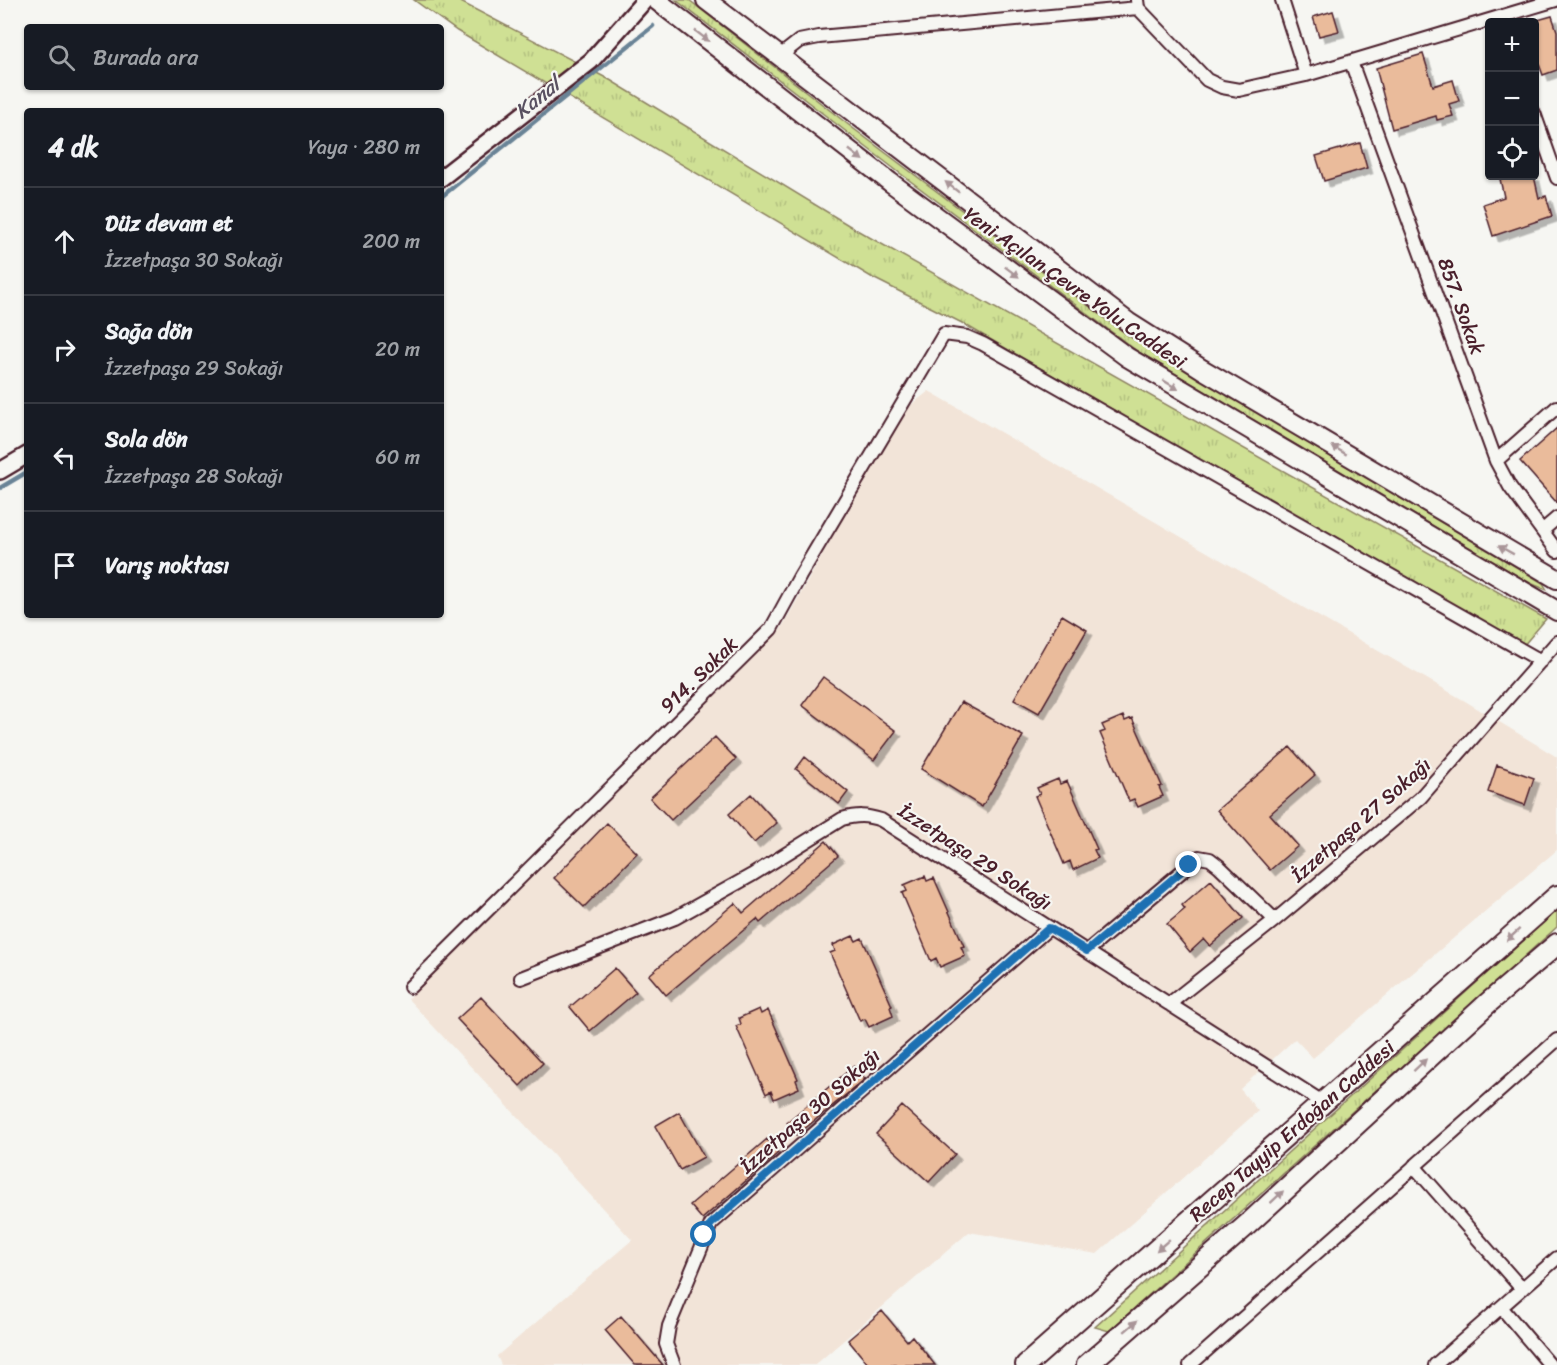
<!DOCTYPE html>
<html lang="tr">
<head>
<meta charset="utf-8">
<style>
  body { margin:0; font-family:Sriracha,sans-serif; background:#20242c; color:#f1f3f6 }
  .controls { position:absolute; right:18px; top:18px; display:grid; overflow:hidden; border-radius:6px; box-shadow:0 2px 4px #0004 }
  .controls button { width:54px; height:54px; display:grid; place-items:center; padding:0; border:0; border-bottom:2px solid #363941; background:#171b24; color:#f1f3f6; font:30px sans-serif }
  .stop { position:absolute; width:18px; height:18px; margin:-14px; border:4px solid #1f6fb2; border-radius:50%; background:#fff }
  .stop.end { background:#1f6fb2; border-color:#fff; box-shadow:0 2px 6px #0008 }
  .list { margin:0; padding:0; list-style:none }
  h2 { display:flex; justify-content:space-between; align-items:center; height:78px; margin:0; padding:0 24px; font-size:26px }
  h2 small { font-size:20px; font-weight:400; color:#9ea1a6 }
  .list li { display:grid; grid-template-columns:39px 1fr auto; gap:18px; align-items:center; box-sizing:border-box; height:108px; padding:0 24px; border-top:2px solid #363941 }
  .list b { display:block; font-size:22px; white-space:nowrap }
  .list p { margin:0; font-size:20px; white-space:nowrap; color:#9ea1a6 }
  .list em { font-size:20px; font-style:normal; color:#9ea1a6 }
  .icon { flex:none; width:33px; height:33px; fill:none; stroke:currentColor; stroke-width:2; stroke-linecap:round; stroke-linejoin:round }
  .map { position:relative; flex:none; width:1557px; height:1365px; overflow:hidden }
  .search { position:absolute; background:#171b24; box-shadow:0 2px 4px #0004; left:24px; top:24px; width:420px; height:66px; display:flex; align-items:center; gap:15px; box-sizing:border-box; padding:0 21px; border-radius:6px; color:#9ea1a6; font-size:22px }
  .panel { position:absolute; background:#171b24; box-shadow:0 2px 4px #0004; left:24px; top:108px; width:420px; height:510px; border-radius:6px }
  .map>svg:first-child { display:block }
  .built { fill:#f2e4d8 }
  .grass { fill:url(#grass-tufts); stroke:#8c8060; stroke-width:1.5 }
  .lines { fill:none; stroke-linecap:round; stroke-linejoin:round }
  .stream { stroke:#698396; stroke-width:4.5 }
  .building { fill:#eabb9b; stroke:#4a1f2b; stroke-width:1.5; filter:url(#shadow) }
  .minor-casing { stroke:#4a1f2b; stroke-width:16 }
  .tertiary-casing { stroke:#4a1f2b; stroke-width:20 }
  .secondary-casing { stroke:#4a1f2b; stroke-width:22 }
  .primary-casing { stroke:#4a1f2b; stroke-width:24 }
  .minor { stroke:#f6f6f2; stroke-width:12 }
  .tertiary { stroke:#f6f6f2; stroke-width:15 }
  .secondary { stroke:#f6f6f2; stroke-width:18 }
  .primary { stroke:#f6f6f2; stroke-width:20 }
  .oneway { fill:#a99598 }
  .route { stroke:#1f6fb2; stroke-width:8 }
  .labels { text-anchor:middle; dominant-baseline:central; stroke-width:4.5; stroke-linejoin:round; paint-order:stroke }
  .street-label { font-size:20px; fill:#4a1f2b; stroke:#f6f6f2 }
  .water-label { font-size:21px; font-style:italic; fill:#595161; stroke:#f6f6f2 }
</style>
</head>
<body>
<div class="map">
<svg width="1557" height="1365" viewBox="0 0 1557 1365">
  <defs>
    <pattern id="grass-tufts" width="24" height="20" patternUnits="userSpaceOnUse" patternTransform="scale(1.5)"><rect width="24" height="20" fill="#cfe094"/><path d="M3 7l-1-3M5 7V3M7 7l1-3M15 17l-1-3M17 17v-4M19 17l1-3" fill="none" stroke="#b3c080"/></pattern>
    <filter id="shadow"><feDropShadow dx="5.5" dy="5.5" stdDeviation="0" flood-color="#0004"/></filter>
  </defs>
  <rect width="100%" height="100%" fill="#f6f6f2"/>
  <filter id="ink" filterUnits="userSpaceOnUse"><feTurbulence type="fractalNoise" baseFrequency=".0167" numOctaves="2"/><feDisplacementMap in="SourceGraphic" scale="12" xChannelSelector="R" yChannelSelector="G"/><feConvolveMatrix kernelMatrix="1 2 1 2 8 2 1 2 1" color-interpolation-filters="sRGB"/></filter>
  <g filter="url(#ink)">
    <path class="built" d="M929,391L1465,701L1557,757V850L1313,1058L1295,1039L1240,1089L1258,1111L1097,1254L969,1232L815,1365H501L497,1356L632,1240L408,999L781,629L902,412Z"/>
    <path class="grass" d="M414,0H457L610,80L855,229L1546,619L1523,646L962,323L873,278L457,31Z
      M676,0H689L850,126L1130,337L1543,583L1547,590L1530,583L1137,351L901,174Z
      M1557,910V927L1109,1331L1095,1327Z"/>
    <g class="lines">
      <path class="stream" d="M441,197L653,26
        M0,488L27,472"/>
    </g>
    <path class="building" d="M1333,11L1339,31L1319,36L1313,17Z
      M1552,16L1557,31V70L1543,75L1534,51V21Z
      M1423,54L1433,86L1453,80L1459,101L1449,104L1453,116L1437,120L1436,116L1392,129L1376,68Z
      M1360,143L1367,168L1324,181L1316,156Z
      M1513,176H1534L1539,198L1546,196L1552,216L1493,236L1483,204L1504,197L1500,179Z
      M1557,428V503L1520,461Z
      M1062,615L1087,630L1039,713L1014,699Z
      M823,677L896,731L874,760L802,705Z
      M961,702L1023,736L982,807L921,769Z
      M1123,716L1125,721L1132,718L1162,786L1159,787L1163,796L1138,807L1134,799L1129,801L1100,733L1105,731L1102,725Z
      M715,737L736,759L671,820L650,798Z
      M1290,747L1315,775L1270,814L1298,846L1270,870L1217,810Z
      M805,757L848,792L839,804L796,769Z
      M1497,765L1534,778L1525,805L1488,792Z
      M1058,779L1060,784L1067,781L1097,849L1094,850L1098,858L1073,870L1070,861L1064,864L1035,796L1040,794L1037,788Z
      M751,794L777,823L754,843L729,814Z
      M607,823L637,853L584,907L554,878Z
      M826,841L838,856L760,923L757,919L666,995L649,975L735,903L743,913Z
      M925,876L927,881L934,878L964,946L961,947L965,956L940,967L936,958L931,961L902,893L907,891L904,885Z
      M1211,880L1243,918L1210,946L1204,939L1190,952L1167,924L1185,909L1182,905Z
      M853,936L856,941L862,938L892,1006L890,1007L893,1016L869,1027L865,1019L860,1021L830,953L835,951L833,945Z
      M615,968L636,992L590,1031L570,1007Z
      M481,997L543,1063L520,1086L457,1019Z
      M759,1009L761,1014L768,1010L798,1079L796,1080L799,1088L774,1099L771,1091L766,1094L736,1026L741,1024L739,1018Z
      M854,1066L865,1079L797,1135L787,1122Z
      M902,1106L955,1154L929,1182L876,1134Z
      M679,1112L704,1157L680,1170L655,1126Z
      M767,1139L778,1153L702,1219L690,1205Z
      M882,1311L907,1341L912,1336L935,1365H869L848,1340Z
      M621,1316L663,1365H635L605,1330Z"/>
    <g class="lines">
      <defs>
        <path id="minor" d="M1137,0L1138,8L1207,80L1222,87L1239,90L1306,75L1556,0
          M1282,0L1306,75
          M780,56L799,41L819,37L1138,8
          M1351,62L1496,461L1510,487L1557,551
          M1534,113L1557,178
          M1496,461L1557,407
          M1543,530L1557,518
          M1087,951L1199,857L1210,859L1219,866L1275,920
          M521,978L675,918L752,875L842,819C857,815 866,815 881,820L1324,1103
          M410,987L771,629L800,576L944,334L967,337L983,344L1541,661
          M1169,1004L1275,920L1420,798L1557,642
          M1414,1166L1522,1289
          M1501,1307L1550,1365
          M674,1365L666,1344L669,1326L711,1224L1049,928
          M1190,1365L1557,1040
          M1435,1365L1557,1258"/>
        <path id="tertiary" d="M441,178L591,61L645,0
          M0,471L27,455"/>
        <path id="secondary" d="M656,0L890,182L1127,357L1557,611
          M706,0L1128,322L1202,369L1557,579"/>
        <path id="primary" d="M1026,1365L1557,896
          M1087,1365L1248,1224L1488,1003L1557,944"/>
      </defs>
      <use href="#minor" class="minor-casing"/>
      <use href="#tertiary" class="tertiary-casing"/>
      <use href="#secondary" class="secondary-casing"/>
      <use href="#primary" class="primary-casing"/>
      <use href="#minor" class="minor"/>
      <use href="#tertiary" class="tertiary"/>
      <use href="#secondary" class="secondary"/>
      <use href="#primary" class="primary"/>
    </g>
    <defs><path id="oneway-solid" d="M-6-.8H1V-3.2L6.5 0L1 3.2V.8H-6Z" transform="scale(1.5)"/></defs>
    <g class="oneway">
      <use href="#oneway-solid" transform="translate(702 36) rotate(38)"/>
      <use href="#oneway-solid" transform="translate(856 155) rotate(38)"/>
      <use href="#oneway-solid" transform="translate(952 187) rotate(-142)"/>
      <use href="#oneway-solid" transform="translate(1012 272) rotate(37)"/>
      <use href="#oneway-solid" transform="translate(1171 385) rotate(31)"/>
      <use href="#oneway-solid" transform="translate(1339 450) rotate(-149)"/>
      <use href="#oneway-solid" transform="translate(1506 550) rotate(-151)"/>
      <use href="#oneway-solid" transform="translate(1513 935) rotate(138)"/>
      <use href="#oneway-solid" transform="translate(1420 1065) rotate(-43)"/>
      <use href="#oneway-solid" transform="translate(1277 1197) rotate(-43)"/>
      <use href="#oneway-solid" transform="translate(1163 1245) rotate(139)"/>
      <use href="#oneway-solid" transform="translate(1131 1326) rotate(-41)"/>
    </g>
  </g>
  <g class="lines" filter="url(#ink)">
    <path class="route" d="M704,1235L711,1224L1049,928L1087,951L1189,865"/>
  </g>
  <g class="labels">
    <g class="street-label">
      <text transform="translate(1075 288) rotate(35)">Yeni Açılan Çevre Yolu Caddesi</text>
      <text transform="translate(1461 306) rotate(70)">857. Sokak</text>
      <text transform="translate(699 675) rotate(-44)">914. Sokak</text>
      <text transform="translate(1361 820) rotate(-41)">İzzetpaşa 27 Sokağı</text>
      <text transform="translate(975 857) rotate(33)">İzzetpaşa 29 Sokağı</text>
      <text transform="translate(810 1111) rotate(-41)">İzzetpaşa 30 Sokağı</text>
      <text transform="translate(1292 1131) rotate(-41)">Recep Tayyip Erdoğan Caddesi</text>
    </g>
    <g class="water-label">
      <text transform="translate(537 98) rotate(-39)">Kanal</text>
    </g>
  </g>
</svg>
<div class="controls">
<button>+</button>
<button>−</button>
<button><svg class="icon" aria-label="locate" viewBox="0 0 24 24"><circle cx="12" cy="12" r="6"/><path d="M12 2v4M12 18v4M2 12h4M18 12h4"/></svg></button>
</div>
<div class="stop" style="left:704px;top:1235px"></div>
<div class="stop end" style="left:1189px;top:865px"></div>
<div class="search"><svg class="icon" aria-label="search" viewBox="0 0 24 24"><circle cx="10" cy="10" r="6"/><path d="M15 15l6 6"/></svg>Burada ara</div>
<section class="panel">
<h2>4 dk<small>Yaya · 280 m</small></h2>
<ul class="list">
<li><svg class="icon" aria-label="ahead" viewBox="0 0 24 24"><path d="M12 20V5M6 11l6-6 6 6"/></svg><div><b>Düz devam et</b><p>İzzetpaşa 30 Sokağı</p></div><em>200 m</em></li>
<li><svg class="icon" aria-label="right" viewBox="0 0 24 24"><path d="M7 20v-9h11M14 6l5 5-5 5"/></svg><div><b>Sağa dön</b><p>İzzetpaşa 29 Sokağı</p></div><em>20 m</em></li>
<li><svg class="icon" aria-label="left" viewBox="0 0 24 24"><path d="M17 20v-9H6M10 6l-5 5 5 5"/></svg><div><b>Sola dön</b><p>İzzetpaşa 28 Sokağı</p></div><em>60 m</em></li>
<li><svg class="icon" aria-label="arrive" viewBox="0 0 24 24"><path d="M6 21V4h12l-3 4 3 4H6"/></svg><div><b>Varış noktası</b></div></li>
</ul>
</section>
</div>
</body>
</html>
